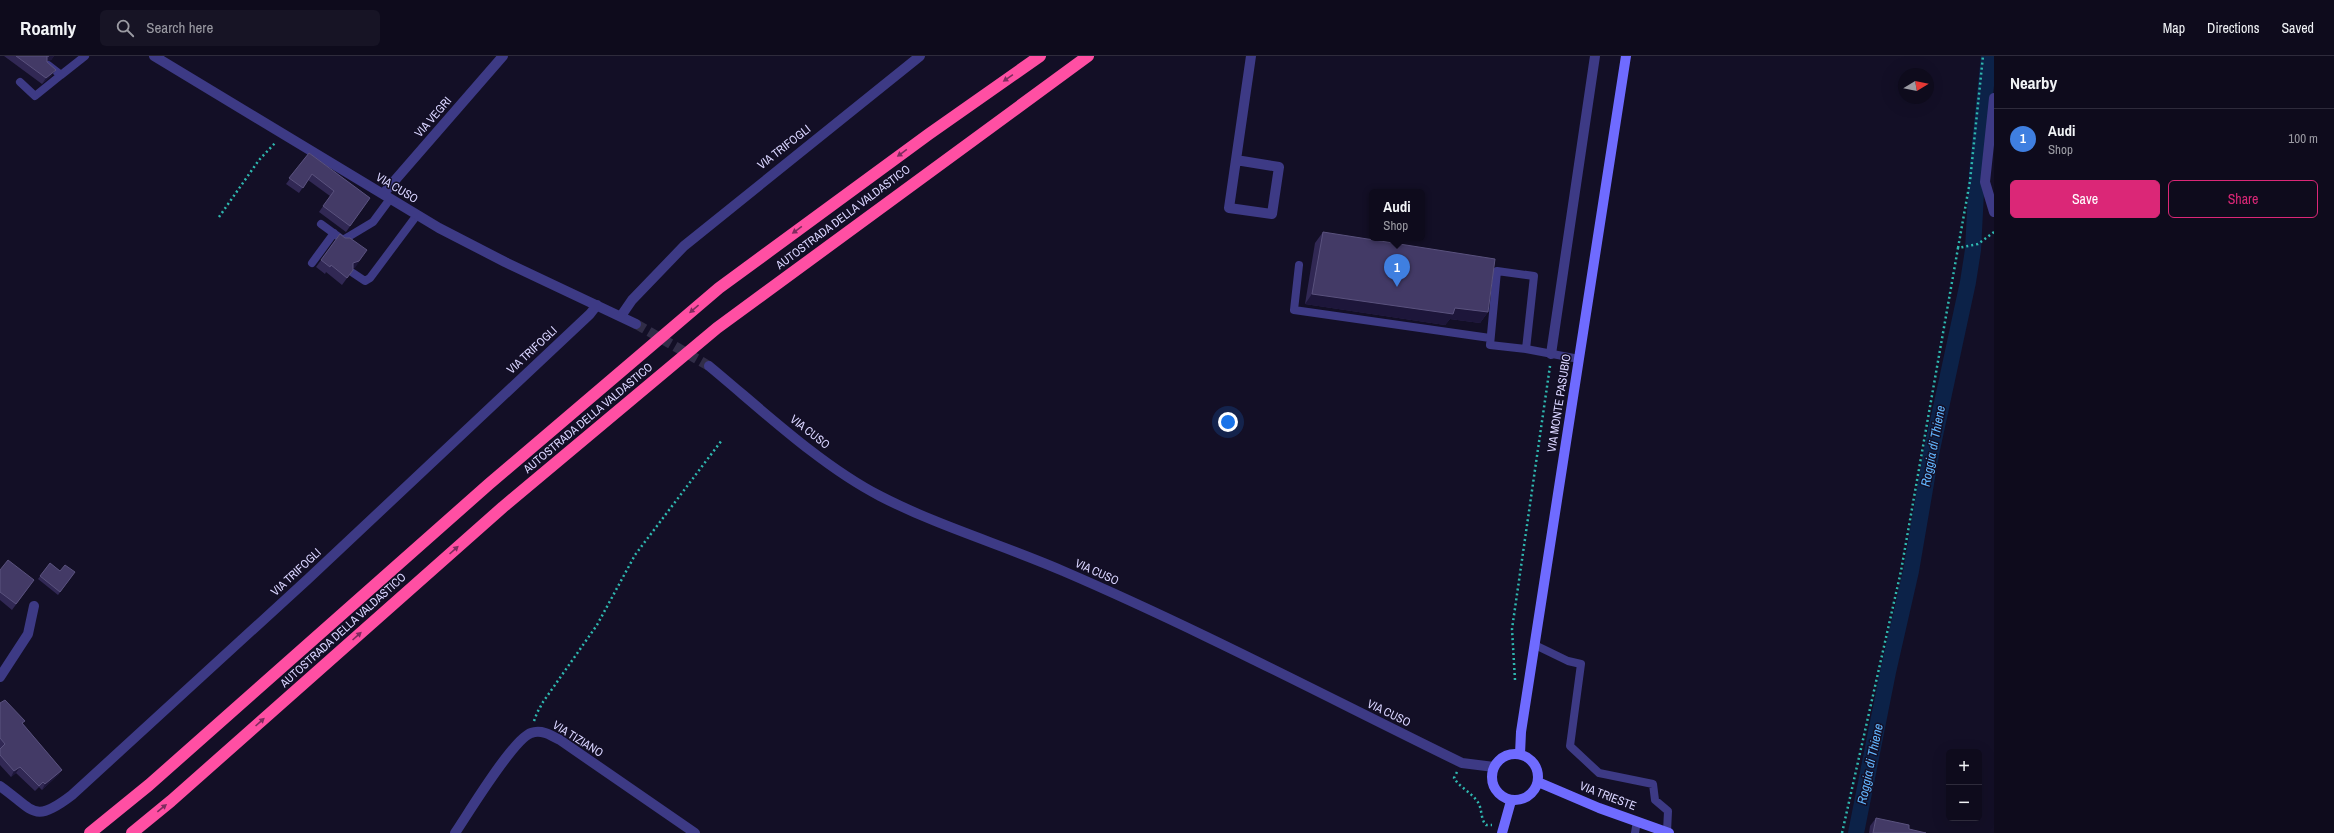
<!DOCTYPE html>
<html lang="en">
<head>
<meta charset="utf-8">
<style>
  body { margin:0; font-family:"Archivo Narrow",sans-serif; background:#171425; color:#f1f3f6 }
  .controls { position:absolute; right:12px; bottom:12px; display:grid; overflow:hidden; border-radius:6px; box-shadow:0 4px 16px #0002 }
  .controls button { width:36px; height:36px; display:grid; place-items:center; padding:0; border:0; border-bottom:1px solid #2e2b3b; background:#0e0b1c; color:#f1f3f6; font:20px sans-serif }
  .compass { position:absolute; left:1898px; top:12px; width:36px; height:36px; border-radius:50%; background:#0e0b1c; box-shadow:0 4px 16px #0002; rotate:80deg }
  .you { position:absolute; left:1228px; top:366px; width:14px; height:14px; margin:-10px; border:3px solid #fff; border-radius:50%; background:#1a73e8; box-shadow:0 0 0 6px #1a73e833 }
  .badge { display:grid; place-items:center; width:26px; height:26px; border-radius:50%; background:#db2777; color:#fff; font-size:13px; font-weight:700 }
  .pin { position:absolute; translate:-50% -33px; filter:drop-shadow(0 1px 2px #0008) }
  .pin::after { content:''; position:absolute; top:21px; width:14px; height:12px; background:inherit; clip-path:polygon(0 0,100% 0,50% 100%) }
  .popup { position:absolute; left:1369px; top:133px; width:56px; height:52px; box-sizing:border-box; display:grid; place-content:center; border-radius:6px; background:#0e0b1c; filter:drop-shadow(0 1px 3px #0005); font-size:13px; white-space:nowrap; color:#9b9ba3 }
  .popup b { font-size:15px; color:#f1f3f6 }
  .popup::after { content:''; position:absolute; left:50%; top:100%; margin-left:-8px; border:8px solid transparent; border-top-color:#0e0b1c }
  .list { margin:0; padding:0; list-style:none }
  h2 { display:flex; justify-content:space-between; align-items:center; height:52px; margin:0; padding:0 16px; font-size:17px }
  h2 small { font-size:13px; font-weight:400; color:#9b9ba3 }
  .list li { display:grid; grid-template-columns:26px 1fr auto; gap:12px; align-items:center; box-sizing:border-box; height:60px; padding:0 16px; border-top:1px solid #2e2b3b }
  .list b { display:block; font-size:15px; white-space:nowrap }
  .list p { margin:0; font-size:13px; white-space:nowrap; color:#9b9ba3 }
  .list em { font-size:13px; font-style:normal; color:#9b9ba3 }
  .actions { display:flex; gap:8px; padding:12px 16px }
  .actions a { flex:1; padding:9px 0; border:1px solid #db2777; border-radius:6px; text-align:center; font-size:14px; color:#db2777 }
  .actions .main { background:#db2777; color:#fff }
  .icon { flex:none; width:22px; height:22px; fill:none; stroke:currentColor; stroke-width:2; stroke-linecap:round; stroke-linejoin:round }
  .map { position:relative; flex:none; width:1994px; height:777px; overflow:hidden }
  header { display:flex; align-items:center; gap:24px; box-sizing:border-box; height:56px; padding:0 20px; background:#0e0b1c; border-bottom:1px solid #2e2b3b }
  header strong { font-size:19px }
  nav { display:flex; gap:22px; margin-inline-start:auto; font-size:14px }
  .search { width:280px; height:36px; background:#171425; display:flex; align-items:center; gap:10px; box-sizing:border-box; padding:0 14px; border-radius:6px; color:#9b9ba3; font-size:15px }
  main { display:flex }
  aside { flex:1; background:#0e0b1c }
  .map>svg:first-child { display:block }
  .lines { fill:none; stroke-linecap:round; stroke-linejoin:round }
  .canal { stroke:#0c2248; stroke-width:16 }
  .street-tunnel { stroke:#312d47; stroke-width:10; stroke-dasharray:10 5; stroke-linecap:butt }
  .path { stroke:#2fb8b0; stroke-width:2.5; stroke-dasharray:2 3; stroke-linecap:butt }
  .lane { stroke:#3d3a85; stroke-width:8 }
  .street { stroke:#3d3a85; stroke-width:10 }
  .secondary { stroke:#6f6bff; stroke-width:10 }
  .highway { stroke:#ff4fa3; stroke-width:12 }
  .wall { fill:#312854 }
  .shaded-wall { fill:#1d163a }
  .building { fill:#433a66; stroke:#5a527e }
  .oneway { fill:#7d2c5e }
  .labels { text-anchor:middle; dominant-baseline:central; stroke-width:3; stroke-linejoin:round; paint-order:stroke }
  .street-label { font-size:12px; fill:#d9d4ff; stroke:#130f26 }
  .water-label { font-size:13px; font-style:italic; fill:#62b6ff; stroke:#130f26 }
</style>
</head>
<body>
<header>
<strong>Roamly</strong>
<div class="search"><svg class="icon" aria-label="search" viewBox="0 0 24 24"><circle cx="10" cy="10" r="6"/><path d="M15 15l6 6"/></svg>Search here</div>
<nav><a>Map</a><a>Directions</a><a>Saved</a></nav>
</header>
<main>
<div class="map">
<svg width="1994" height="777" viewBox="0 0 1994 777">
  <rect width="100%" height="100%" fill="#130f26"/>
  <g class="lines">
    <path class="canal" d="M1856,777L1888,616L1911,515L1931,398L1968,226L1973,194L1977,117L1989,0"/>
    <path class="street-tunnel" d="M636,268L709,310"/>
    <path class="path" d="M219,161L259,104L276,86
      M1958,192L1970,125L1983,0
      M1515,624L1512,573L1550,310
      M534,665L537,657L543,646L597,569L635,499L722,384
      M1457,716L1454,722C1460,732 1473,737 1479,748C1482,755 1481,764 1486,769H1492
      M1842,777L1901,515L1958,192L1978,188L1994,176"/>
    <path class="lane" d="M48,9L61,19L85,0
      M20,26L35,40L61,19
      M321,168L343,184L373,166L390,143
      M312,207L334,177
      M1299,209L1294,254L1490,282
      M353,217L365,225L370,222L417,159
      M1526,293L1490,289L1497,215L1534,220L1526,293L1579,303
      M1535,589L1568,605L1581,608L1570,690L1599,717L1653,728L1655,744L1668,755L1667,776
      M1635,777L1637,765"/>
    <path class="street" d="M154,0L439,172L505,206L636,268
      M1994,42L1985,126L1994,156
      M1236,104L1279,111L1272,158L1229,152L1251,0
      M383,138L503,0
      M621,260L632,244L684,190L920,0
      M1551,298L1595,0
      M709,310C761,353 820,409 880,440C938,470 1003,489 1063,515C1198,573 1329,642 1462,707L1494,711
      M0,621L28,578L34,550
      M0,730C34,754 33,769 72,739L308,523L590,258L597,249
      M455,777C468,758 513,683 531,677C541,673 551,679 560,684L695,777"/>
    <path class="secondary" d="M1492 721a23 23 0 1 1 46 0a23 23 0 1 1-46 0Z
      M1520,698L1521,676L1626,0
      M1538,726L1599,752L1669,777
      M1502,777L1511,745"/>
    <path class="highway" d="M90,777L149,729L489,428L719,232L929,78L1040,0
      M132,777L171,745L503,451L717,272L1088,0"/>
  </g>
  <path class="wall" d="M4,0H54L51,4L47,5L52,19L42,28Z
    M309,97L370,142L346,176L319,156L330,140L308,124L299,137L286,128Z
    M1323,176L1488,256L1480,267L1450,263L1445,269L1305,248L1315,187Z
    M340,178L355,212H353V214L342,229L326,216L325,218L316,211Z
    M50,507L60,515L75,516L58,539L38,523Z
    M0,514L34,524L12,554L0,544Z
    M0,647L23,668L62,714L58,719L42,734L39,731L35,735L16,717L11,721L0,709Z
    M1876,762L1909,773L1926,777H1869L1870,770Z"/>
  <path class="shaded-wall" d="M47,0H54L51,4L43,6Z
    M56,14L52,19L42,28L46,22Z
    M367,194L355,212L349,214L353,207Z
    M1312,238L1455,252L1488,256L1480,267L1450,263L1445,269L1305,248Z
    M20,711L16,717L11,721L14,715Z
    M62,714L58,719L42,734L45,728Z"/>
  <path class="building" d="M16,0H49H47V6L56,14L46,22Z
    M309,97L370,142L350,170L323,150L334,135L312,118L303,132L289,122Z
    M1323,176L1495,203L1488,256L1455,252L1453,258L1312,238Z
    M340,178L345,182H350L367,194L359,205L353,207V214L347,222L331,209L330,211L321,204Z
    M8,504L34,524L16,548L0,536V514Z
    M50,507L60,515L65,509L75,516L60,536L40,520Z
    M5,644L25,665L22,667L62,714L45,728L43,726L39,730L20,711L14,715L0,699V693L5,688L0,682V647Z
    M1876,762L1909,769V773L1926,777H1873Z"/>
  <defs><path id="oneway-solid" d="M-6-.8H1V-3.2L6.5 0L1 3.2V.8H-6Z"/></defs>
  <g class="oneway">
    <use href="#oneway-solid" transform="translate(1008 22) rotate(145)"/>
    <use href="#oneway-solid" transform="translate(902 97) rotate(144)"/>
    <use href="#oneway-solid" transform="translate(797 174) rotate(144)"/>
    <use href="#oneway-solid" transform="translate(694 253) rotate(140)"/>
    <use href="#oneway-solid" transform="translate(454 494) rotate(-42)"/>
    <use href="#oneway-solid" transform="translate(357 580) rotate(-42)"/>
    <use href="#oneway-solid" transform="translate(260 666) rotate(-42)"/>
    <use href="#oneway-solid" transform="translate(162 752) rotate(-39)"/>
  </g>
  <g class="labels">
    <g class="street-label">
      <text transform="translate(433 61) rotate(-49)">VIA VEGRI</text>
      <text transform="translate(784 91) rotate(-38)">VIA TRIFOGLI</text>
      <text transform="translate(397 132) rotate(31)">VIA CUSO</text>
      <text transform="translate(843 161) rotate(-37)">AUTOSTRADA DELLA VALDASTICO</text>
      <text transform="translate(532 294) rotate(-43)">VIA TRIFOGLI</text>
      <text transform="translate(1559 347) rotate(-81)">VIA MONTE PASUBIO</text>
      <text transform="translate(588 362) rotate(-40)">AUTOSTRADA DELLA VALDASTICO</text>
      <text transform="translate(810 376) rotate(38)">VIA CUSO</text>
      <text transform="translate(296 516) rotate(-43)">VIA TRIFOGLI</text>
      <text transform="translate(1097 516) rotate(24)">VIA CUSO</text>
      <text transform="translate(343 574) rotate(-42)">AUTOSTRADA DELLA VALDASTICO</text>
      <text transform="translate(1389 657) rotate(26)">VIA CUSO</text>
      <text transform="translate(578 683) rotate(32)">VIA TIZIANO</text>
      <text transform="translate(1608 740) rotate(21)">VIA TRIESTE</text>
    </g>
    <g class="water-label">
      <text transform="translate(1933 390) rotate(-79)">Roggia di Thiene</text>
      <text transform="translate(1870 708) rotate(-78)">Roggia di Thiene</text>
    </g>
  </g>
</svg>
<div class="controls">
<button>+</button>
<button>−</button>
</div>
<svg class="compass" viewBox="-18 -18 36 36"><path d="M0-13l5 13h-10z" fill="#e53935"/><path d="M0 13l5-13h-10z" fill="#9b9ba3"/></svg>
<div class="you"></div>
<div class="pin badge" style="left:1397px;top:231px;background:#3f7fe0">1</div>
<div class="popup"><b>Audi</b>Shop</div>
</div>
<aside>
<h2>Nearby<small></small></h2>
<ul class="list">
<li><span class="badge" style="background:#3f7fe0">1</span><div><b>Audi</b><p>Shop</p></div><em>100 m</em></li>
</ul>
<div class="actions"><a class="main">Save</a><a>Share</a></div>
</aside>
</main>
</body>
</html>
